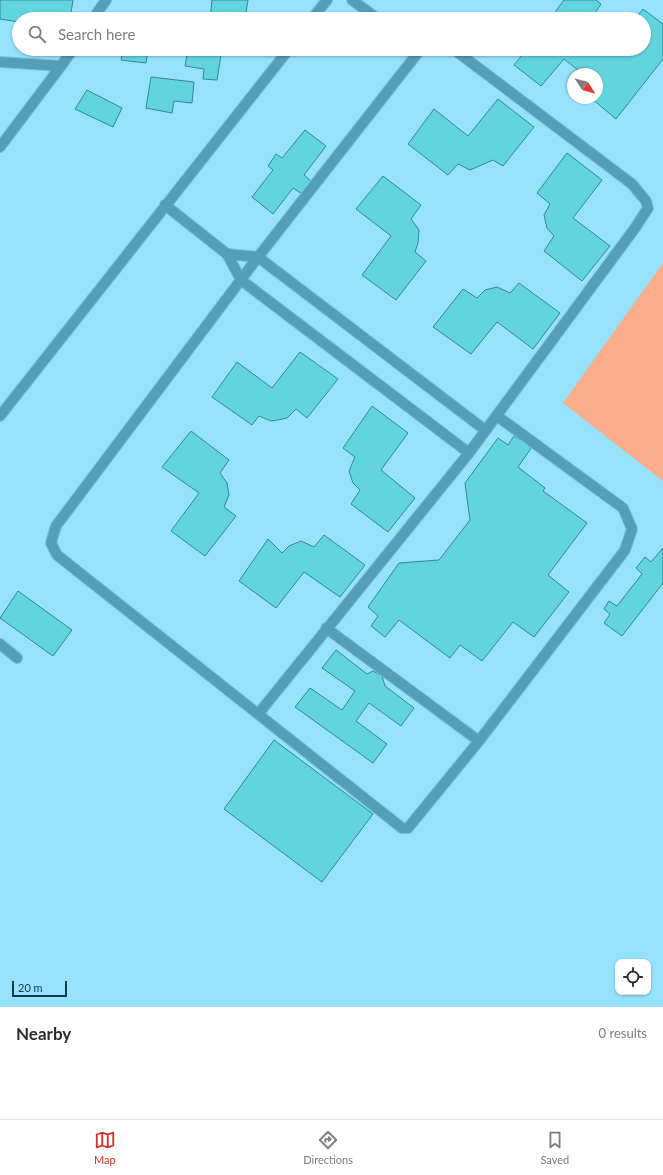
<!DOCTYPE html>
<html lang="en">
<head>
<meta charset="utf-8">
<style>
  body { margin:0; font-family:Lato,sans-serif; background:#f7f7f7; color:#2b2b33 }
  .controls { position:absolute; right:12px; bottom:12px; display:grid; overflow:hidden; border-radius:8px; box-shadow:0 1px 3px #0004 }
  .controls button { width:36px; height:36px; display:grid; place-items:center; padding:0; border:0; border-bottom:1px solid #e1e1e2; background:#fff; color:#2b2b33; font:20px sans-serif }
  .compass { position:absolute; left:567px; top:68px; width:36px; height:36px; border-radius:50%; background:#fff; box-shadow:0 1px 3px #0004; rotate:126deg }
  .scale { position:absolute; left:12px; bottom:10px; width:55px; box-sizing:border-box; padding-left:4px; border:2px solid #0e3947; border-top:0; font-size:11px; line-height:14px; white-space:nowrap; color:#0e3947; -webkit-text-stroke:3px #96e1fc; paint-order:stroke }
  .list { margin:0; padding:0; list-style:none }
  h2 { display:flex; justify-content:space-between; align-items:center; height:52px; margin:0; padding:0 16px; font-size:17px }
  h2 small { font-size:13px; font-weight:400; color:#7c7c81 }
  .icon { flex:none; width:22px; height:22px; fill:none; stroke:currentColor; stroke-width:2; stroke-linecap:round; stroke-linejoin:round }
  .map { position:relative; flex:none; width:663px; height:1007px; overflow:hidden }
  .search { position:absolute; background:#fff; box-shadow:0 1px 3px #0004; left:12px; right:12px; top:12px; height:44px; display:flex; align-items:center; gap:10px; box-sizing:border-box; padding:0 14px; border-radius:22px; color:#7c7c81; font-size:15px }
  .sheet { height:112px; background:#fff }
  nav { display:flex; justify-content:space-around; align-items:center; box-sizing:border-box; height:56px; border-top:1px solid #e1e1e2; background:#fff; font-size:11px; color:#7c7c81 }
  nav a { display:grid; justify-items:center; gap:2px }
  nav .on { color:#d93025 }
  .map>svg:first-child { display:block }
  .green { fill:#fcad8c }
  .building { fill:#62d4de; stroke:#318a91 }
  .lines { fill:none; stroke-linecap:round; stroke-linejoin:round }
  .service-casing { stroke:#7bbfd8; stroke-width:12 }
  .minor-casing { stroke:#7bbfd8; stroke-width:12 }
  .tertiary-casing { stroke:#7bbfd8; stroke-width:12 }
  .service { stroke:#539eb9; stroke-width:10 }
  .minor { stroke:#539eb9; stroke-width:10 }
  .tertiary { stroke:#539eb9; stroke-width:10 }
</style>
</head>
<body>
<div class="map">
<svg width="663" height="1007" viewBox="0 0 663 1007">
  <rect width="100%" height="100%" fill="#96e1fc"/>
  <path class="green" d="M663,263V481L563,403Z"/>
  <path class="building" d="M0,0H73L70,19H19V22L0,19Z
    M212,0H248L245,19H210Z
    M564,0H596L601,4L592,18L593,19H550Z
    M643,9L663,24V59L616,119L591,98H597V74H583L564,59L541,86L514,65L527,49H644V19H635Z
    M123,49H148L146,63L121,60Z
    M188,50L221,55L217,80L203,79L204,69L185,66Z
    M151,77L194,82L192,103L174,101L172,113L146,108Z
    M87,90L122,108L113,127L75,109Z
    M498,99L534,127L503,166L493,160L470,170L458,164L448,175L408,144L434,109L468,136Z
    M305,130L326,146L304,175L311,181L302,194L293,188L273,214L252,197L273,170L268,166L276,154L282,158Z
    M567,153L602,180L573,218L610,246L582,281L544,251L554,236L547,228L544,215L550,204L537,193Z
    M383,176L421,205L411,219L419,230L418,243L415,252L426,261L396,300L362,275L391,236L356,209Z
    M519,283L560,313L533,349L497,322L471,354L433,327L463,289L477,298L485,290L497,287L510,293Z
    M300,352L338,379L307,418L296,409L287,418L278,420L271,421L259,416L252,425L212,397L237,362L272,388Z
    M372,406L408,433L381,470L415,498L388,532L351,504L360,490L353,483L349,471L355,457L343,448Z
    M191,431L229,460L220,473L227,483L229,495L224,507L236,516L205,556L171,531L199,493L162,467Z
    M514,436L532,447L518,467L545,488L543,491L587,523L548,575L569,592L534,637L513,622L482,661L460,645L450,658L399,620L385,637L371,626L378,616L368,607L399,563L439,560L470,520L465,483L498,438L508,445Z
    M324,535L365,565L340,597L304,572L276,608L239,581L268,539L282,553L289,546L301,541L314,547Z
    M663,548V583L622,636L604,623L610,614L604,609L609,601L617,606L642,574L636,568L645,557L651,562Z
    M18,591L72,630L53,656L0,618Z
    M336,650L367,674L373,671L382,676L385,686L414,708L401,726L369,703L356,721L387,744L373,763L295,707L310,688L342,710L355,691L322,668Z
    M274,740L373,814L322,882L224,809Z"/>
  <g class="lines">
    <defs>
      <path id="service" d="M93,19L106,0
        M0,62L61,66L73,49
        M0,147L61,66
        M0,644L17,658"/>
      <path id="minor" d="M352,0L378,19
        M425,49L420,50L258,257L56,526L51,543L57,555L402,828H408L479,741L625,550L632,529L623,508L497,416
        M165,205L227,254L241,280L469,453
        M227,254L258,257L485,430
        M326,628L479,741
        M259,713L469,453L635,228L648,208L646,201L632,184L456,51L450,49"/>
      <path id="tertiary" d="M312,19L327,0
        M0,416L289,49"/>
    </defs>
    <use href="#service" class="service-casing"/>
    <use href="#minor" class="minor-casing"/>
    <use href="#tertiary" class="tertiary-casing"/>
    <use href="#service" class="service"/>
    <use href="#minor" class="minor"/>
    <use href="#tertiary" class="tertiary"/>
  </g>
</svg>
<div class="controls">
<button><svg class="icon" aria-label="locate" viewBox="0 0 24 24"><circle cx="12" cy="12" r="6"/><path d="M12 2v4M12 18v4M2 12h4M18 12h4"/></svg></button>
</div>
<svg class="compass" viewBox="-18 -18 36 36"><path d="M0-13l5 13h-10z" fill="#e53935"/><path d="M0 13l5-13h-10z" fill="#7c7c81"/></svg>
<div class="scale">20 m</div>
<div class="search"><svg class="icon" aria-label="search" viewBox="0 0 24 24"><circle cx="10" cy="10" r="6"/><path d="M15 15l6 6"/></svg>Search here</div>
</div>
<section class="sheet">
<h2>Nearby<small>0 results</small></h2>
<ul class="list">
</ul>
</section>
<nav>
<a class="on"><svg class="icon" aria-label="map" viewBox="0 0 24 24"><path d="M3 6l6-2 6 2 6-2v14l-6 2-6-2-6 2zM9 4v14M15 6v14"/></svg>Map</a>
<a><svg class="icon" aria-label="directions" viewBox="0 0 24 24"><path d="M12 3l9 9-9 9-9-9zM9 14v-3h6M13 9l2 2-2 2"/></svg>Directions</a>
<a><svg class="icon" aria-label="saved" viewBox="0 0 24 24"><path d="M7 4h10v16l-5-4-5 4z"/></svg>Saved</a>
</nav>
</body>
</html>
